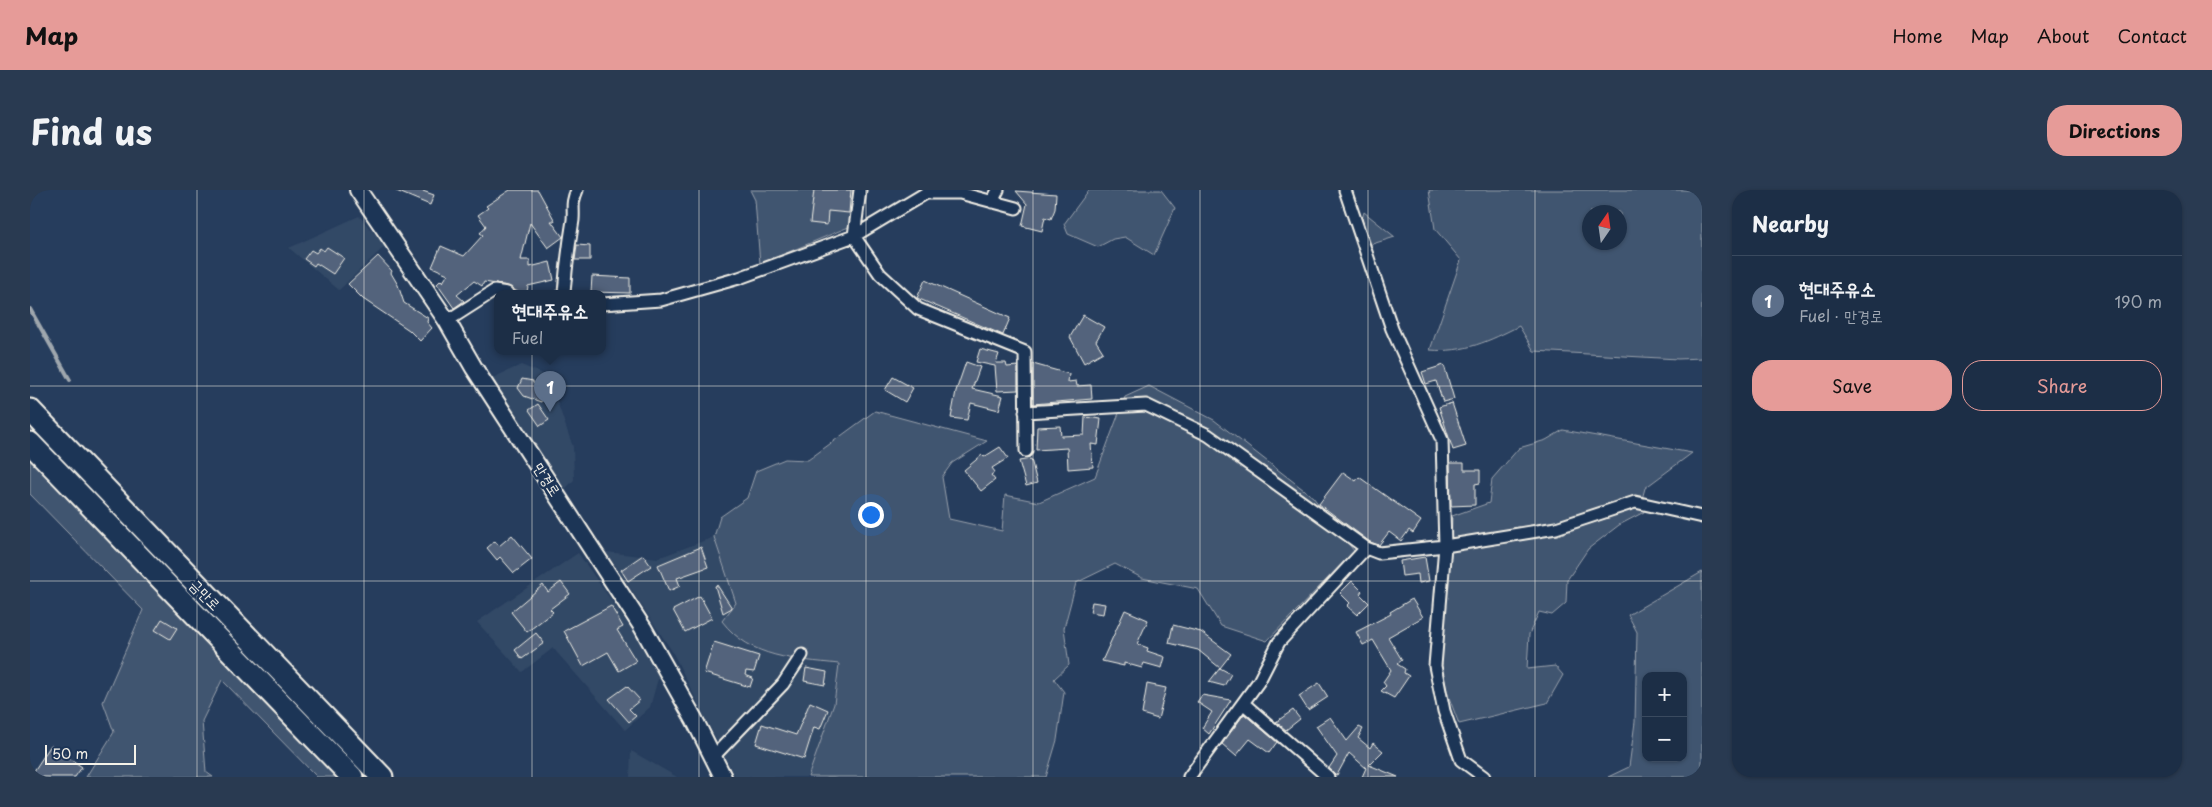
<!DOCTYPE html>
<html lang="en">
<head>
<meta charset="utf-8">
<style>
	body { margin:0; font-family:"Playpen Sans","Poor Story",sans-serif; background:#293a51; color:#f1f3f6 }
	.controls { position:absolute; right:15px; bottom:15px; display:grid; overflow:hidden; border-radius:10px; box-shadow:0 1px 4px #0004 }
	.controls button { width:45px; height:45px; display:grid; place-items:center; padding:0; border:0; border-bottom:1px solid #3a4a5f; background:#1c2e46; color:#f1f3f6; font:25px sans-serif }
	.compass { position:absolute; left:1552px; top:15px; width:45px; height:45px; border-radius:50%; background:#1c2e46; box-shadow:0 1px 4px #0004; rotate:13deg }
	.scale { position:absolute; left:15px; bottom:12px; width:91px; box-sizing:border-box; padding-left:5px; border:2px solid #f4f1e8; border-top:0; font-size:14px; line-height:18px; white-space:nowrap; color:#f4f1e8; -webkit-text-stroke:4px #1d3557; paint-order:stroke }
	.you { position:absolute; left:840px; top:324px; width:18px; height:18px; margin:-12px; border:4px solid #fff; border-radius:50%; background:#1a73e8; box-shadow:0 0 0 8px #1a73e833 }
	.badge { display:grid; place-items:center; width:32px; height:32px; border-radius:50%; background:#e69b98; color:#fff; font-size:16px; font-weight:700 }
	.pin { position:absolute; translate:-50% -41px; filter:drop-shadow(0 1px 2px #0008) }
	.pin::after { content:''; position:absolute; top:26px; width:18px; height:15px; background:inherit; clip-path:polygon(0 0,100% 0,50% 100%) }
	.popup { position:absolute; left:464px; top:100px; width:112px; height:65px; box-sizing:border-box; display:grid; place-content:center; border-radius:10px; background:#1c2e46; filter:drop-shadow(0 1px 4px #0005); font-size:16px; white-space:nowrap; color:#a0a8b3 }
	.popup b { font-size:19px; color:#f1f3f6 }
	.popup::after { content:''; position:absolute; left:50%; top:100%; margin-left:-10px; border:10px solid transparent; border-top-color:#1c2e46 }
	.list { margin:0; padding:0; list-style:none }
	h2 { display:flex; justify-content:space-between; align-items:center; height:65px; margin:0; padding:0 20px; font-size:21px }
	h2 small { font-size:16px; font-weight:400; color:#a0a8b3 }
	.list li { display:grid; grid-template-columns:32px 1fr auto; gap:15px; align-items:center; box-sizing:border-box; height:90px; padding:0 20px; border-top:1px solid #3a4a5f }
	.list b { display:block; font-size:19px; white-space:nowrap }
	.list p { margin:0; font-size:16px; white-space:nowrap; color:#a0a8b3 }
	.list em { font-size:16px; font-style:normal; color:#a0a8b3 }
	.actions { display:flex; gap:10px; padding:15px 20px }
	.actions a { flex:1; padding:11px 0; border:1px solid #e69b98; border-radius:20px; text-align:center; font-size:18px; color:#e69b98 }
	.actions .main { background:#e69b98; color:#111 }
	.map { position:relative; flex:none; width:1672px; height:587px; overflow:hidden; border-radius:20px }
	header { display:flex; align-items:center; gap:30px; box-sizing:border-box; height:70px; padding:0 25px; background:#e69b98; color:#111 }
	header strong { font-size:24px }
	nav { display:flex; gap:28px; margin-inline-start:auto; font-size:18px }
	.intro { display:flex; align-items:center; justify-content:space-between; box-sizing:border-box; height:120px; padding:0 30px }
	h1 { margin:0; font-size:35px }
	.button { padding:12px 22px; border-radius:20px; background:#e69b98; color:#111; font-size:18px; font-weight:700 }
	main { display:flex; gap:30px; padding:0 30px }
	aside { flex:1; background:#1c2e46; border-radius:20px; box-shadow:0 1px 4px #0004 }
	.map>svg:first-child { display:block }
</style>
</head>
<body>
<header>
<strong>Map</strong>
<nav><a>Home</a><a>Map</a><a>About</a><a>Contact</a></nav>
</header>
<div class="intro"><h1>Find us</h1><a class="button">Directions</a></div>
<main>
<div class="map">
<svg width="1672" height="587" viewBox="0 0 1672 587">
	<rect width="100%" height="100%" fill="#263d5d"/>
	<filter id="ink" filterUnits="userSpaceOnUse"><feTurbulence type="fractalNoise" baseFrequency=".02" numOctaves="2"/><feDisplacementMap in="SourceGraphic" scale="10" xChannelSelector="R" yChannelSelector="G"/><feConvolveMatrix kernelMatrix="1 2 1 2 8 2 1 2 1" color-interpolation-filters="sRGB"/></filter>
	<g filter="url(#ink)">
		<path fill="#334966" d="M329 26 355 56 309 100 259 58Z
			M491 175 518 186 543 257 544 290 534 300 458 190Z
			M684 347 706 413 777 469 809 474 804 514 778 587H705L642 461 576 362 628 368Z
			M548 363 619 464 629 485 620 517 595 540 523 458 492 482 447 432Z
			M601 561 647 587H600Z"/>
		<path fill="#40546f" stroke="#9aa2ac" fill-rule="evenodd" d="M720 0H825L821 36 730 74 725 10Z
			M1059 0H1131L1145 18 1124 65 1095 47 1083 49 1068 57 1038 44 1034 34Z
			M1399 0H1672V168L1648 169 1504 161 1489 136C1459 151 1435 163 1400 160L1431 70 1405 39ZM1590 22V52H1560V22Z
			M1334 22 1365 47 1339 55 1331 33Z
			M1119 196 1184 230 1283 307 1324 361 1237 451 1191 436 1168 399 1112 388 1085 374 1046 393 1034 438 1039 475 1024 489 1034 502 1027 550 1016 587H778L804 514 809 474C765 469 721 469 692 431L706 413 684 347 690 327 717 308 726 281 755 269 778 270 845 221 957 251 922 273 912 287 919 329 972 341 975 305 1009 312 1065 287 1095 207Z
			M1533 240 1662 263 1615 298 1612 309 1614 322 1589 335 1558 359 1537 390 1536 413 1522 425 1509 422 1499 444 1497 479 1525 476 1533 485 1517 513 1429 534 1418 505 1410 469 1417 363H1421L1422 326 1459 313 1462 289 1489 258 1516 250Z
			M0 268 310 587H287L192 490 172 531 176 582 183 587H56L84 542 73 512 113 420 0 304Z
			M1672 382V587H1578L1599 577 1605 532 1607 442 1598 425ZM1616 486H1653V568H1616Z"/>
		<g fill="none" stroke-linecap="round" stroke-linejoin="round">
			<path stroke="#9fa7ae" stroke-width="4" d="M0 119 40 190"/>
		</g>
		<path fill="#52647b" stroke="#f4f1e8" d="M364 0H390L404 5 400 15Z
			M480 0H508L525 31H521L533 47 518 58 500 33 491 70H500V77L520 72 524 90 498 96 497 102H488L478 96 454 92 452 96 444 91 427 105 434 111 424 118 407 94 411 90 413 92 418 84 402 77 411 56 434 66 453 45 450 43 456 36 448 25 458 18 456 16Z
			M784 0H821L819 23 798 21 797 35 780 33Z
			M986 1 1026 4 1025 19 1021 29 1015 27 1012 41 992 36 997 14Z
			M547 55 560 56V70H545Z
			M297 57 314 68 303 84 286 73 284 76 274 69 281 60 286 63 290 58 294 61Z
			M348 66 362 81 361 83 368 95 374 113 398 128 397 132 402 138 390 151 379 140 333 109 318 94Z
			M562 86 600 88V103L561 102Z
			M895 90 980 128 973 145 887 108Z
			M1053 125 1074 137 1066 151 1073 162 1054 173 1040 147Z
			M950 159 969 164 966 173H976L977 177 988 176V200L967 201 965 176 946 172Z
			M936 172 950 177 942 199 973 206 969 220 941 213 937 230 921 228 926 201Z
			M1003 174 1039 184 1038 192 1046 191 1047 196 1061 195 1062 209 1003 214Z
			M1414 175 1424 209 1413 212 1406 191 1396 194 1392 182Z
			M863 187 883 198 875 212 855 200Z
			M492 189 503 191V193L517 198 511 212 494 206 488 198Z
			M1422 213 1436 256 1423 260 1409 217Z
			M508 214 519 230 510 236 499 220Z
			M1055 227 1071 229 1068 255 1061 254 1063 277 1038 279 1037 258 1006 260 1007 237 1030 236 1031 246 1054 245Z
			M970 257 978 268 962 278 965 282 961 285 965 290 951 301 934 280 952 265 954 267Z
			M1001 269 1007 293 996 296 989 271Z
			M1420 273H1434V280H1450V293L1445 294V315L1421 316Z
			M1313 282 1326 291 1329 287 1391 331 1383 343 1379 340 1371 351 1359 342 1349 355 1340 352 1289 314Z
			M482 345 502 369 484 383 470 367 467 370 457 358 465 351 469 356Z
			M671 357 678 377 647 388 650 396 639 401 628 375Z
			M613 365 621 376 598 391 591 380Z
			M1395 367 1399 391 1389 393 1388 384 1372 386 1370 371Z
			M1322 391 1332 401 1330 404 1339 413 1327 425 1317 416 1320 413 1310 403Z
			M531 392 540 404 520 419 523 422 497 442 481 422 513 395 518 402Z
			M687 395 702 418 693 423 685 396Z
			M670 406 682 428 655 442 643 420Z
			M1382 409 1393 427 1358 447 1372 470 1367 474 1375 479 1374 483 1379 486 1364 508 1351 501 1356 496 1353 492 1361 480 1343 450 1333 455 1326 442 1361 424 1360 422Z
			M1062 412 1075 414 1073 424 1060 422Z
			M581 416 593 437 587 440 606 471 589 481 578 462 553 476 534 441Z
			M1095 420 1118 430 1107 454 1118 458 1117 461 1135 467 1132 478 1114 473 1112 478 1094 473V476L1072 471Z
			M132 429 147 438 140 449 125 440Z
			M1143 435 1171 442 1201 464 1190 478 1201 484 1194 496 1179 492 1190 478 1168 460 1139 453Z
			M506 443 514 453 492 469 485 460Z
			M684 452 729 466 724 482 716 481 715 485 723 488 720 497 674 483Z
			M776 478 797 482 795 495 774 491Z
			M1289 493 1298 507 1278 520 1269 506Z
			M1117 494 1136 498 1128 529 1112 524Z
			M597 496 610 510 599 519 606 526 599 532 579 509Z
			M1172 505 1201 510 1179 544 1172 538 1182 522 1167 512Z
			M780 512 798 520 790 539 784 537 774 569 726 554 732 534 766 545Z
			M1263 520 1270 529 1256 540 1246 532Z
			M1214 524 1247 552 1239 563 1220 549 1206 566 1192 554Z
			M1300 527 1317 551 1329 537 1333 539 1328 548 1340 558 1343 553 1353 561 1339 575 1368 587H1332L1336 578 1319 563 1307 585 1305 584 1299 578 1307 566 1286 536Z
			M21 555 52 577 45 587H0Z"/>
		<g fill="none" stroke-linecap="round" stroke-linejoin="round">
			<g stroke="#f4f1e8" stroke-width="15">
				<path id="street" d="M830 0 824 46 850 84 888 119 995 162 996 261
					M1315 0 1362 139 1412 250 1415 356 1405 476 1414 521 1431 570 1454 587
					M962 12 968 0
					M534 103C536 78 539 54 543 30 544 17 541 14 547 0
					M572 114 631 110 709 88 824 46 896 3H930L986 18
					M417 131 464 101 477 103
					M995 222 1116 215 1178 245 1336 358
					M1213 513 1298 587
					M684 566 753 494 772 465
					M1159 587 1229 491 1249 452 1336 358 1349 363 1415 356 1526 338 1605 312 1672 327"/>
			</g>
			<g stroke="#f4f1e8" stroke-width="20">
				<path id="secondary" d="M328 0 417 131 444 178 613 438 664 529 693 587"/>
			</g>
			<g stroke="#f4f1e8" stroke-width="25">
				<path id="highway" d="M0 220 352 587
					M0 253 322 587"/>
			</g>
			<use href="#street" stroke="#1d3557" stroke-width="11"/>
			<use href="#secondary" stroke="#1d3557" stroke-width="16"/>
			<use href="#highway" stroke="#1d3557" stroke-width="21"/>
		</g>
	</g>
	<path fill="none" stroke="#f4f1e8" stroke-width="1" stroke-opacity="0.55" d="M167 0V587M334 0V587M502 0V587M669 0V587M836 0V587M1003 0V587M1170 0V587M1338 0V587M1505 0V587M0 196H1672M0 391H1672"/>
	<g text-anchor="middle" dominant-baseline="central" stroke-width="5" stroke-linejoin="round" paint-order="stroke">
		<g font-size="15" fill="#f4f1e8" stroke="#1d3557">
			<text transform="translate(518 289) rotate(57)">만경로</text>
			<text transform="translate(176 404) rotate(46)">금만로</text>
		</g>
	</g>
</svg>
<div class="controls">
<button>+</button>
<button>−</button>
</div>
<svg class="compass" viewBox="-18 -18 36 36"><path d="M0-13l5 13h-10z" fill="#e53935"/><path d="M0 13l5-13h-10z" fill="#a0a8b3"/></svg>
<div class="scale">50 m</div>
<div class="you"></div>
<div class="pin badge" style="left:520px;top:222px;background:#5c6f8a">1</div>
<div class="popup"><b>현대주유소</b>Fuel</div>
</div>
<aside>
<h2>Nearby<small></small></h2>
<ul class="list">
<li><span class="badge" style="background:#5c6f8a">1</span><div><b>현대주유소</b><p>Fuel · 만경로</p></div><em>190 m</em></li>
</ul>
<div class="actions"><a class="main">Save</a><a>Share</a></div>
</aside>
</main>
</body>
</html>
